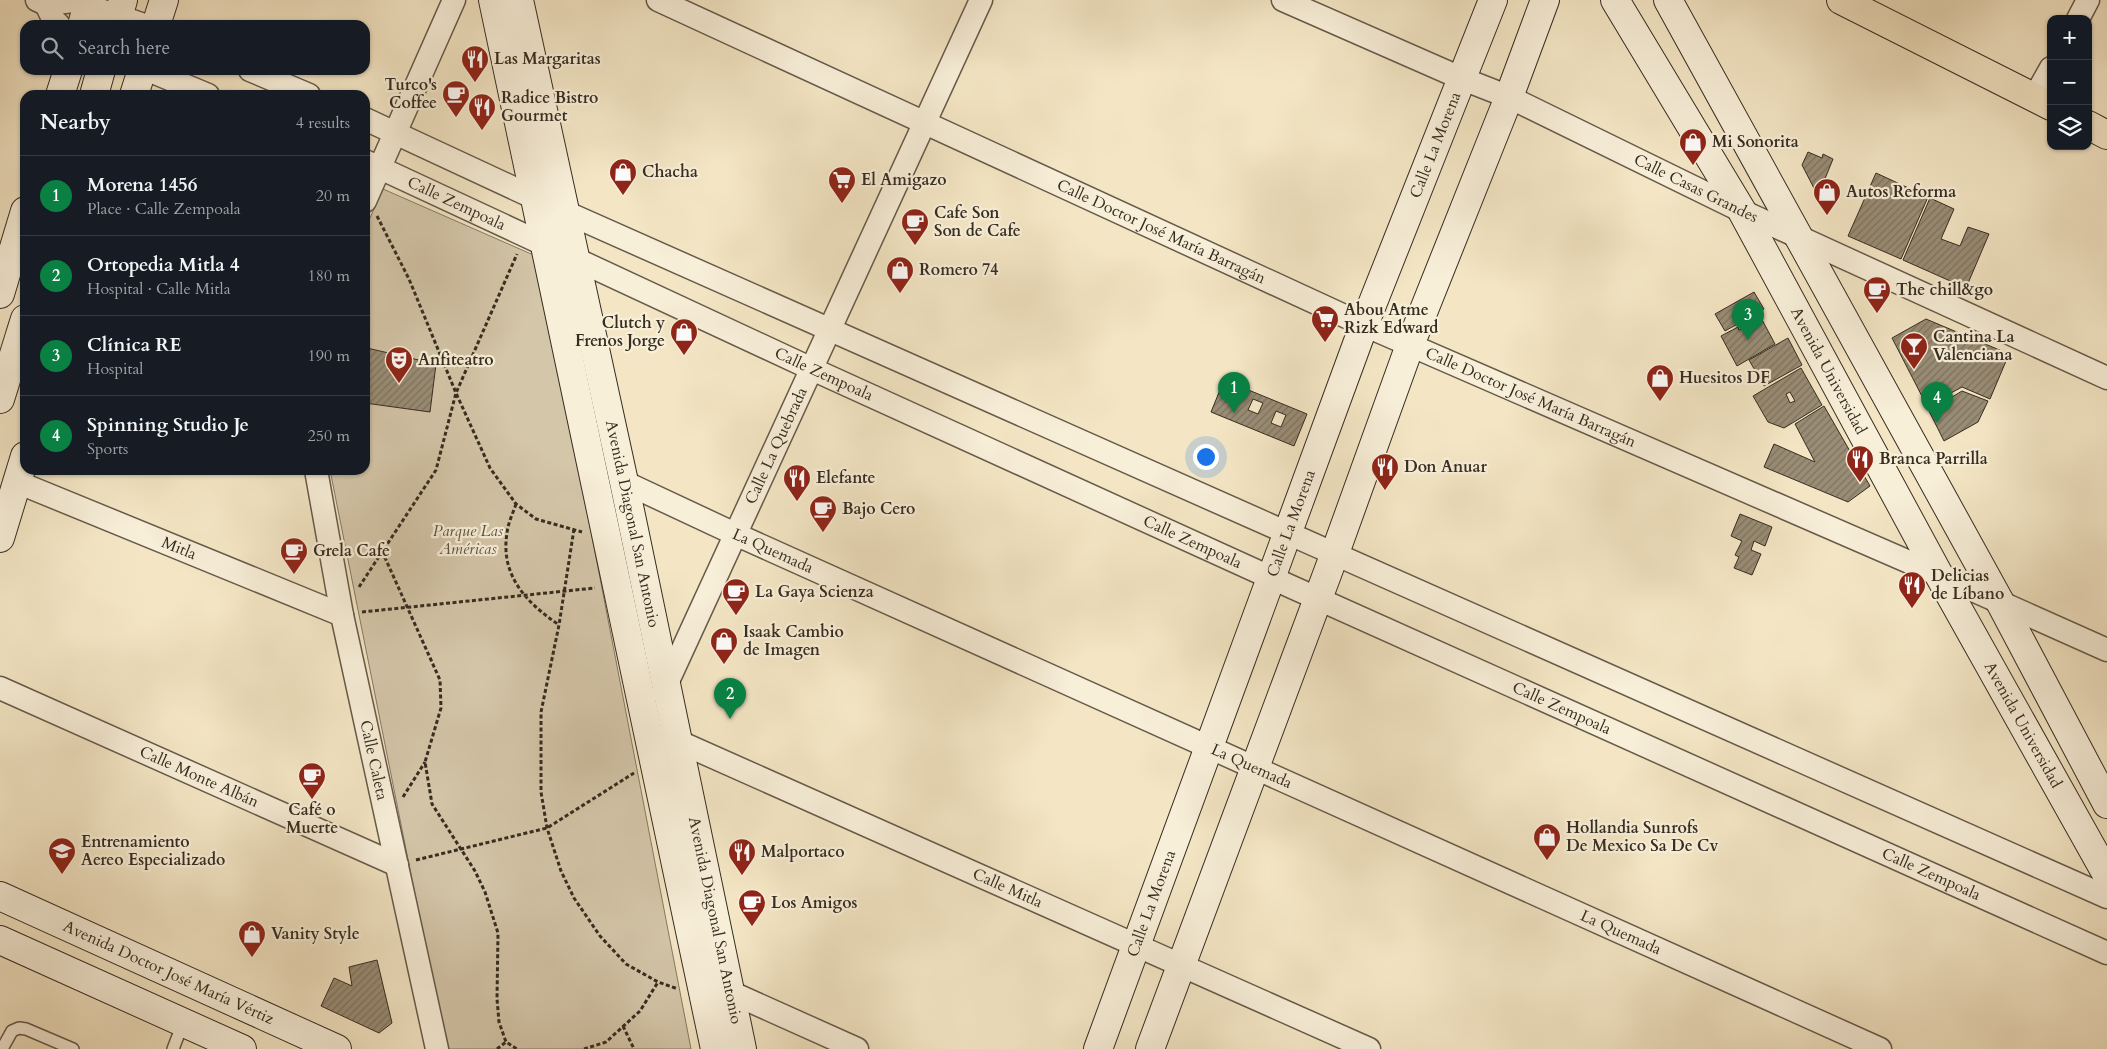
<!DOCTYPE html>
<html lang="en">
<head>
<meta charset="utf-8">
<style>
	body { margin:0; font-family:Cardo,serif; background:#242831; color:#f1f3f6 }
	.controls { position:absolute; right:15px; top:15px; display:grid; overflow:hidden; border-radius:10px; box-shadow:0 1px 4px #0004 }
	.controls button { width:45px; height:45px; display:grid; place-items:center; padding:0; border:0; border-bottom:1px solid #363941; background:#171b24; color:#f1f3f6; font:25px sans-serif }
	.you { position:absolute; left:1205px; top:456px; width:18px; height:18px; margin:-12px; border:4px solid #fff; border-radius:50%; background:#1a73e8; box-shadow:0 0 0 8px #1a73e833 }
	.badge { display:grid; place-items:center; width:32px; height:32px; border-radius:50%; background:#0b8043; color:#fff; font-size:16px; font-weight:700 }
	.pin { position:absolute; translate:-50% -41px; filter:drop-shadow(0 1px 2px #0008) }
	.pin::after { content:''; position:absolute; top:26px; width:18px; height:15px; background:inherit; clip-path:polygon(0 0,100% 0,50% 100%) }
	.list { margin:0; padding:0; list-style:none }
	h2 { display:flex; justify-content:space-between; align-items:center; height:65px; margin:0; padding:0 20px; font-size:21px }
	h2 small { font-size:16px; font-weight:400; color:#9ea1a6 }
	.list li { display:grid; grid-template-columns:32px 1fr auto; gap:15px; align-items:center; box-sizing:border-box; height:80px; padding:0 20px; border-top:1px solid #363941 }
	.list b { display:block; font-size:19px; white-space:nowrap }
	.list p { margin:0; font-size:16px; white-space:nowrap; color:#9ea1a6 }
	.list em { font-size:16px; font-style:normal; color:#9ea1a6 }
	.icon { flex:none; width:28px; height:28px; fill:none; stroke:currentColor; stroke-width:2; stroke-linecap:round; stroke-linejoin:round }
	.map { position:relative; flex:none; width:2107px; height:1049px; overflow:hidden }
	.search { position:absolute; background:#171b24; box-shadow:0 1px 4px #0004; left:20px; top:20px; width:350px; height:55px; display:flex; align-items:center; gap:12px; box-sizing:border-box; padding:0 18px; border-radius:15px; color:#9ea1a6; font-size:19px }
	.panel { position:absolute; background:#171b24; box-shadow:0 1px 4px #0004; left:20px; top:90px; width:350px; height:385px; border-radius:15px }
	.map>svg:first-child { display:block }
</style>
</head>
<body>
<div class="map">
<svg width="2107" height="1049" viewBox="0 0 2107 1049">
	<defs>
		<pattern id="building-hatch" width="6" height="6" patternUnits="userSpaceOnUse" patternTransform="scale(1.25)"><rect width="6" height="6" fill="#998d76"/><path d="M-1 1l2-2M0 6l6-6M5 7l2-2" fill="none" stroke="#7e7360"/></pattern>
	</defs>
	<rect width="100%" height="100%" fill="#f4e6c5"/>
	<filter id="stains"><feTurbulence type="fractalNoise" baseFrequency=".004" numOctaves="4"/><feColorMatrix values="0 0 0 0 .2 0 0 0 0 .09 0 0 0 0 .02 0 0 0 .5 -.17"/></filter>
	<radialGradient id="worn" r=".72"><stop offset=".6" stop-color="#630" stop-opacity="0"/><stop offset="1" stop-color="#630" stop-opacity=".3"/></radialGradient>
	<path fill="#d4c6a9" stroke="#857964" d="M383 189 538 257 691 1049H446L330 470H365V229Z"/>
	<path fill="url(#building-hatch)" stroke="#362c20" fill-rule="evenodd" d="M1808 152 1822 158 1823 154 1833 159 1818 196 1802 165Z
		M1876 173 1928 197 1901 259 1848 236Z
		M1930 198 1954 209 1941 239 1960 246 1968 227 1989 234 1966 288 1903 260Z
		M1754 292 1764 309 1725 331 1715 314Z
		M1759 314 1775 344 1737 366 1721 336 1738 327 1739 330 1749 324 1747 321Z
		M1926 319 2009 354 1990 399 1962 387 1927 406 1892 338Z
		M1788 338 1802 365 1764 386 1749 360Z
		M367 348 436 364 430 412 365 403V350Z
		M1801 368 1822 405 1784 428 1768 422 1753 396ZM1790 392 1795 401 1790 403 1786 394Z
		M1224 380 1307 414 1294 446 1211 412ZM1231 389 1241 393 1236 404 1226 400ZM1253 399 1263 403 1258 414 1248 410ZM1276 411 1286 415 1281 427 1271 423Z
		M1962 391 1988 401 1978 422 1944 441 1929 411Z
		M1824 406 1870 486 1848 502 1764 467 1774 444 1815 462 1795 424Z
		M1740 514 1772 527 1765 546 1754 541 1751 550 1761 554 1752 575 1734 568 1739 557 1735 555 1742 541 1731 536Z
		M377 960 392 1023 379 1033 321 1006 334 978 352 986 349 967Z"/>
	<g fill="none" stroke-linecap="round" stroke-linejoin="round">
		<g stroke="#665a49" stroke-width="14">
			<path id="lane" d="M2 1049 12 1031 19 1028 26 1029 73 1049
				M173 1049 183 1023"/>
		</g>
		<g stroke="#665a49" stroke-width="25">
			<g id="street">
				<path d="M37 0 46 4 74 1 144 25"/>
				<path id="s1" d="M658 0 1364 325 1939 575 2107 650"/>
				<path id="s2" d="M1283 0 1463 79 1509 97 1742 211 2107 378"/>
				<path d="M46 4 53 19 59 25"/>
				<path d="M2078 19 2088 0"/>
				<path d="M148 70 208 95"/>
				<path d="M250 70 309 95"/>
				<path d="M2034 98 2051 68"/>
				<path d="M365 119 565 212 2107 897"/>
				<path id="s3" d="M365 161 812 369 1265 575 2107 953"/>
				<path d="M365 201 454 0"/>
				<path id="s4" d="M316 470 342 615 437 1049"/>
				<path id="s5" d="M17 482 342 615"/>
				<path id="s6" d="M624 482 735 534 1880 1049"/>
				<path id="s7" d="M0 688 397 865"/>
				<path id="s8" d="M663 692 981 0"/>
				<path id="s9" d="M666 736 1369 1049"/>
				<path d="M730 992 857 1049"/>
			</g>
		</g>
		<g stroke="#362c20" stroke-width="30">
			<g id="secondary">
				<path d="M493 0 715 1049"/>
				<path id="s10" d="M519 0 624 482 742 1049"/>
				<path id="s11" d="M1615 0 1742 211 1939 575 2107 875"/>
				<path d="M1668 0 2000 602 2107 804"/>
				<path d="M82 25 89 0"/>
				<path d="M116 25 123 0"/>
				<path d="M156 25 164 0"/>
				<path d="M60 95 68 70"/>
				<path d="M94 95 101 70"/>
				<path d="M134 95 142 70"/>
				<path d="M0 294 25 211"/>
				<path d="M0 399 25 319"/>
				<path d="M0 538 25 456"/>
				<path id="s12" d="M0 896 337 1049"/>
				<path d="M0 940 242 1049"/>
				<path id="s13" d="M1098 1049 1364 325 1493 0"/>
				<path d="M1150 1049 1335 553 1410 345 1509 97 1545 0"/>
			</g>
		</g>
		<g stroke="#362c20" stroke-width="30">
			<path id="primary" d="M1841 0 2051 106
				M2088 125 2107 135"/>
		</g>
		<path stroke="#362c20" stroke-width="3" stroke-dasharray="4 2.5" stroke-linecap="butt" d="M377 216 409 279 456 393 490 468 516 504 536 519 582 532
			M516 504C513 513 508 523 507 533 500 576 527 603 559 625
			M574 529 559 625 541 712V792L547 828 561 871 574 898 600 936 626 964 658 982 678 989
			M382 551 440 680 441 708 425 762 432 804 475 871 485 892 498 933 497 999 499 1022 506 1042 517 1049
			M359 587 436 470 456 393 517 254
			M362 612 595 588
			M403 797 425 762
			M416 860 547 828 634 773
			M623 1026 634 1049
			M497 1049 506 1042
			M584 1049 606 1042 640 1011 658 982"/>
		<use href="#lane" stroke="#f8efd9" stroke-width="11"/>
		<use href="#street" stroke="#f8efd9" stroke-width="22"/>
		<use href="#secondary" stroke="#f8efd9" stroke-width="28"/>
		<use href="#primary" stroke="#f4e6c5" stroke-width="28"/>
	</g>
	<defs>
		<g id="restaurant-pin" transform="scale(1.4375)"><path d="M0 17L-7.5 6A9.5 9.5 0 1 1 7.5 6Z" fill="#8f2418" stroke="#f8efd9"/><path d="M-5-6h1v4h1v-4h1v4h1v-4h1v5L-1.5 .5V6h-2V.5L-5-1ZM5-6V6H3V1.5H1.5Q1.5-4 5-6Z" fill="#fff"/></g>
		<g id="cafe-pin" transform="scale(1.4375)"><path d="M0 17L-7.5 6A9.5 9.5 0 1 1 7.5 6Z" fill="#8f2418" stroke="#f8efd9"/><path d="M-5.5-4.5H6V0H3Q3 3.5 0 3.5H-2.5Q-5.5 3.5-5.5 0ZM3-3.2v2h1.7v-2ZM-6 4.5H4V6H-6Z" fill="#fff"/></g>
		<g id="shop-pin" transform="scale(1.4375)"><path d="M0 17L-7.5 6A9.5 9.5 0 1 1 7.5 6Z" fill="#8f2418" stroke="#f8efd9"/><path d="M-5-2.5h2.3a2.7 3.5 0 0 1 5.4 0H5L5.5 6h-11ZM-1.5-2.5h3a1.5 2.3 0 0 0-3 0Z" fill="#fff"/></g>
		<g id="supermarket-pin" transform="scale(1.4375)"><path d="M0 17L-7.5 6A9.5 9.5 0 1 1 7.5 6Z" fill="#8f2418" stroke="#f8efd9"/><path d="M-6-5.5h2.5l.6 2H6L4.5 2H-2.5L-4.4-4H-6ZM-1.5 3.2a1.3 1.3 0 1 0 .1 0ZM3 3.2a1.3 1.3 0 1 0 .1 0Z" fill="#fff"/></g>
		<g id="bar-pin" transform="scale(1.4375)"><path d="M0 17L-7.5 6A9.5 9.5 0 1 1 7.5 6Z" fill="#8f2418" stroke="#f8efd9"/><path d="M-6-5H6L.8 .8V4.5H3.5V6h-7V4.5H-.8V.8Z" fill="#fff"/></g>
		<g id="theatre-pin" transform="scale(1.4375)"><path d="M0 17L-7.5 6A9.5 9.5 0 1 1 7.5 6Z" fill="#8f2418" stroke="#f8efd9"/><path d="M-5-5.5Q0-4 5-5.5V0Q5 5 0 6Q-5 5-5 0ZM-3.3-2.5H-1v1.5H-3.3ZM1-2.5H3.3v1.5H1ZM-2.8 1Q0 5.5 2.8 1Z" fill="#fff"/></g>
		<g id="school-pin" transform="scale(1.4375)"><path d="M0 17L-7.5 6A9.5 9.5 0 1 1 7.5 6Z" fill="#8f2418" stroke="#f8efd9"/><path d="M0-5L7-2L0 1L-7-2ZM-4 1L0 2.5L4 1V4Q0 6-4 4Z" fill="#fff"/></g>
	</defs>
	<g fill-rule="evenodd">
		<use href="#restaurant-pin" x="475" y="59"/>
		<use href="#cafe-pin" x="456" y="94"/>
		<use href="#restaurant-pin" x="482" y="107"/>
		<use href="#shop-pin" x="1693" y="142"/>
		<use href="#shop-pin" x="623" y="172"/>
		<use href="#supermarket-pin" x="842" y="180"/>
		<use href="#shop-pin" x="1827" y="192"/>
		<use href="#cafe-pin" x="915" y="222"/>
		<use href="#shop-pin" x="900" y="270"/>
		<use href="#cafe-pin" x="1877" y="290"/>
		<use href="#supermarket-pin" x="1325" y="319"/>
		<use href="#shop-pin" x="684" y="332"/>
		<use href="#bar-pin" x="1914" y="346"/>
		<use href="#theatre-pin" x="399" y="360"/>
		<use href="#shop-pin" x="1660" y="378"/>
		<use href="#restaurant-pin" x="1860" y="459"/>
		<use href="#restaurant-pin" x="1385" y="467"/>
		<use href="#restaurant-pin" x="797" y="478"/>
		<use href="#cafe-pin" x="823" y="509"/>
		<use href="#cafe-pin" x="294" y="551"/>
		<use href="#restaurant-pin" x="1912" y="585"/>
		<use href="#cafe-pin" x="736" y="592"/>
		<use href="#shop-pin" x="724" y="641"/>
		<use href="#cafe-pin" x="312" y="776"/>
		<use href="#shop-pin" x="1547" y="837"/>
		<use href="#school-pin" x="62" y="851"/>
		<use href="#restaurant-pin" x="742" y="852"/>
		<use href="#cafe-pin" x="752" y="903"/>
		<use href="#shop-pin" x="252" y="934"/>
	</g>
	<g text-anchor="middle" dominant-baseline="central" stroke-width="4.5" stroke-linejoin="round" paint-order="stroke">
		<g font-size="16" font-weight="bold" fill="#362c20" stroke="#f8efd9" text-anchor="start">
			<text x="494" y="59">Las Margaritas</text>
			<text x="437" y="85" text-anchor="end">Turco's<tspan x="437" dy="18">Coffee</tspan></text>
			<text x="501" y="98">Radice Bistro<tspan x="501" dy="18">Gourmet</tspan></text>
			<text x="1712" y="142">Mi Sonorita</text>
			<text x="642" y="172">Chacha</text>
			<text x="861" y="180">El Amigazo</text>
			<text x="1846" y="192">Autos Reforma</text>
			<text x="934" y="213">Cafe Son<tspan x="934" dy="18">Son de Cafe</tspan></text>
			<text x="919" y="270">Romero 74</text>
			<text x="1896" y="290">The chill&amp;go</text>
			<text x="1344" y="310">Abou Atme<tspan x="1344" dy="18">Rizk Edward</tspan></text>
			<text x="665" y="323" text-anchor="end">Clutch y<tspan x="665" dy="18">Frenos Jorge</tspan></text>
			<text x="1933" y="337">Cantina La<tspan x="1933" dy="18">Valenciana</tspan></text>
			<text x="418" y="360">Anfiteatro</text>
			<text x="1679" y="378">Huesitos DF</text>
			<text x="1879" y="459">Branca Parrilla</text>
			<text x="1404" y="467">Don Anuar</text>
			<text x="816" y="478">Elefante</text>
			<text x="842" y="509">Bajo Cero</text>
			<text x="313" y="551">Grela Cafe</text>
			<text x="1931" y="576">Delicias<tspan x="1931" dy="18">de Líbano</tspan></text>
			<text x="755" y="592">La Gaya Scienza</text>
			<text x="743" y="632">Isaak Cambio<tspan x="743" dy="18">de Imagen</tspan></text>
			<text x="312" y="810" text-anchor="middle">Café o<tspan x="312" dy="18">Muerte</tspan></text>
			<text x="1566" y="828">Hollandia Sunrofs<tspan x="1566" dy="18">De Mexico Sa De Cv</tspan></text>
			<text x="81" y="842">Entrenamiento<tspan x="81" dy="18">Aereo Especializado</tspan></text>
			<text x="761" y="852">Malportaco</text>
			<text x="771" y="903">Los Amigos</text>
			<text x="271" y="934">Vanity Style</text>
		</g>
		<g font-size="16" fill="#362c20" stroke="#f8efd9">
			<text stroke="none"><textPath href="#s13" startOffset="965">Calle La Morena</textPath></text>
			<text stroke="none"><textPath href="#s2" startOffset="454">Calle Casas Grandes</textPath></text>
			<text stroke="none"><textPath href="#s3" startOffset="101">Calle Zempoala</textPath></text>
			<text stroke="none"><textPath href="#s1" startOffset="554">Calle Doctor José María Barragán</textPath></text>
			<text stroke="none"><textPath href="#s11" startOffset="428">Avenida Universidad</textPath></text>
			<text stroke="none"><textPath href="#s3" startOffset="506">Calle Zempoala</textPath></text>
			<text stroke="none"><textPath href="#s1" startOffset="959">Calle Doctor José María Barragán</textPath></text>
			<text stroke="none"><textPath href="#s8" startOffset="271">Calle La Quebrada</textPath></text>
			<text stroke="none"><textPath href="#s13" startOffset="560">Calle La Morena</textPath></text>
			<text stroke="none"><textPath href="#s10" startOffset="536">Avenida Diagonal San Antonio</textPath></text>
			<text stroke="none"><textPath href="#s3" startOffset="911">Calle Zempoala</textPath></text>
			<text stroke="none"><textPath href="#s5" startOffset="175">Mitla</textPath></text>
			<text stroke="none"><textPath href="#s6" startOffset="164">La Quemada</textPath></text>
			<text stroke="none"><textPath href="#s3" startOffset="1316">Calle Zempoala</textPath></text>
			<text stroke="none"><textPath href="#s11" startOffset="832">Avenida Universidad</textPath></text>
			<text stroke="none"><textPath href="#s4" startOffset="296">Calle Caleta</textPath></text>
			<text stroke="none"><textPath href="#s6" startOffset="689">La Quemada</textPath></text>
			<text stroke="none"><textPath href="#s7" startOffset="218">Calle Monte Albán</textPath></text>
			<text stroke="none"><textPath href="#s3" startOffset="1721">Calle Zempoala</textPath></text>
			<text stroke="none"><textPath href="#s9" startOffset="374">Calle Mitla</textPath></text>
			<text stroke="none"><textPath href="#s13" startOffset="155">Calle La Morena</textPath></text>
			<text stroke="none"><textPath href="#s10" startOffset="941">Avenida Diagonal San Antonio</textPath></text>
			<text stroke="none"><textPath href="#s6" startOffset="1094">La Quemada</textPath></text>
			<text stroke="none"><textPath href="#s12" startOffset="185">Avenida Doctor José María Vértiz</textPath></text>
		</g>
		<g font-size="16" font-style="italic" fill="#5e5242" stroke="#f8efd9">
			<text x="468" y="531">Parque Las<tspan x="468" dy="18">Américas</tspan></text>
		</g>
	</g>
	<rect width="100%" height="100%" filter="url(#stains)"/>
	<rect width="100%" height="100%" fill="url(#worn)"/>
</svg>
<div class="controls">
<button>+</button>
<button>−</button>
<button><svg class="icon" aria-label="layers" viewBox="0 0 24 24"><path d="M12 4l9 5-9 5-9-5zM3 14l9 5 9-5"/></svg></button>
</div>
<div class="you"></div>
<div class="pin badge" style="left:1234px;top:413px">1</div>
<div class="pin badge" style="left:730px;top:719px">2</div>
<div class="pin badge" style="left:1748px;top:340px">3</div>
<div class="pin badge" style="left:1937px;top:423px">4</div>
<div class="search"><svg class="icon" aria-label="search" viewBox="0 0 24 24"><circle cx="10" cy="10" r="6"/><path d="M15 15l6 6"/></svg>Search here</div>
<section class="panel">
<h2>Nearby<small>4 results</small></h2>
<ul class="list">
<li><span class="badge">1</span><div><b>Morena 1456</b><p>Place · Calle Zempoala</p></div><em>20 m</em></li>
<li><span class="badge">2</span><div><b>Ortopedia Mitla 4</b><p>Hospital · Calle Mitla</p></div><em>180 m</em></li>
<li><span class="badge">3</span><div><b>Clínica RE</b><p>Hospital</p></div><em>190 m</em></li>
<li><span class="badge">4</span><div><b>Spinning Studio Je</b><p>Sports</p></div><em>250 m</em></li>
</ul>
</section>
</div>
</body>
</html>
